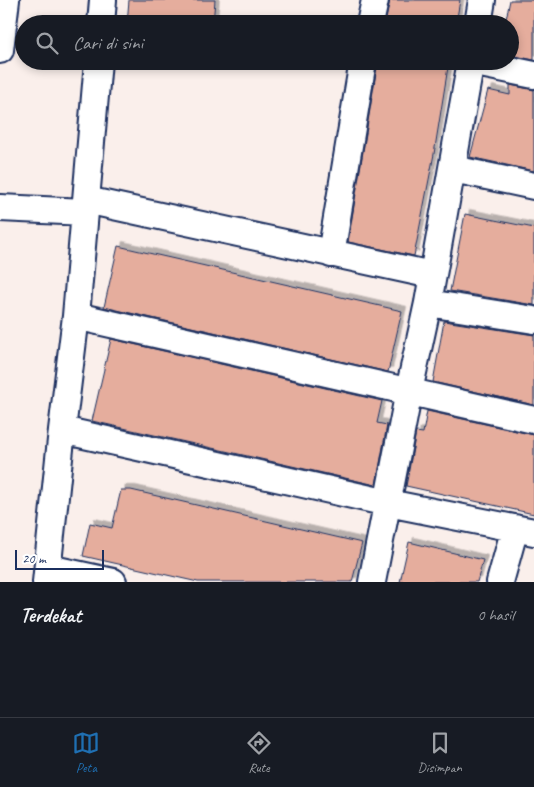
<!DOCTYPE html>
<html lang="id">
<head>
<meta charset="utf-8">
<style>
	body { margin:0; font-family:Caveat,sans-serif; background:#20242c; color:#f1f3f6 }
	.scale { position:absolute; left:15px; bottom:12px; width:89px; box-sizing:border-box; padding-left:5px; border:2px solid #1b2f5e; border-top:0; font-size:14px; line-height:18px; white-space:nowrap; color:#1b2f5e; -webkit-text-stroke:4px #fff; paint-order:stroke }
	.list { margin:0; padding:0; list-style:none }
	h2 { display:flex; justify-content:space-between; align-items:center; height:65px; margin:0; padding:0 20px; font-size:21px }
	h2 small { font-size:16px; font-weight:400; color:#9ea1a6 }
	.icon { flex:none; width:28px; height:28px; fill:none; stroke:currentColor; stroke-width:2; stroke-linecap:round; stroke-linejoin:round }
	.map { position:relative; flex:none; width:534px; height:582px; overflow:hidden }
	.search { position:absolute; background:#171b24; box-shadow:0 2px 8px #0003; left:15px; right:15px; top:15px; height:55px; display:flex; align-items:center; gap:12px; box-sizing:border-box; padding:0 18px; border-radius:28px; color:#9ea1a6; font-size:19px }
	.sheet { height:135px; background:#171b24 }
	nav { display:flex; justify-content:space-around; align-items:center; box-sizing:border-box; height:70px; border-top:1px solid #363941; background:#171b24; font-size:14px; color:#9ea1a6 }
	nav a { display:grid; justify-items:center; gap:2px }
	nav .on { color:#1f6fb2 }
	.map>svg:first-child { display:block }
</style>
</head>
<body>
<div class="map">
<svg width="534" height="582" viewBox="0 0 534 582">
	<defs>
		<filter id="shadow"><feDropShadow dx="4.5" dy="-4.5" stdDeviation="0" flood-color="#0004"/></filter>
	</defs>
	<rect width="100%" height="100%" fill="#faefeb"/>
	<filter id="ink" filterUnits="userSpaceOnUse"><feTurbulence type="fractalNoise" baseFrequency=".02" numOctaves="2"/><feDisplacementMap in="SourceGraphic" scale="10" xChannelSelector="R" yChannelSelector="G"/><feConvolveMatrix kernelMatrix="1 2 1 2 8 2 1 2 1" color-interpolation-filters="sRGB"/></filter>
	<g filter="url(#ink)">
		<path fill="#e5ad9d" stroke="#1b2f5e" filter="url(#shadow)" d="M129 0H215L213 24H127Z
			M390 0H460L456 24H385Z
			M510 0H534V60L510 55V24H505Z
			M378 61H449L434 154 414 256 348 242Z
			M510 85 534 90V171L470 157 488 90 510 95Z
			M465 214 534 228V305L450 291Z
			M118 246 402 311 388 372 104 307Z
			M444 321 534 335V405L433 382Z
			M111 339 382 401 377 423 387 425 376 485 92 421Z
			M427 411 534 435V514L406 486 416 432 423 433Z
			M121 490H131L362 543 352 582H198L83 556 90 523 112 528Z
			M409 542 483 560 477 582H400Z"/>
		<g fill="none" stroke-linecap="round" stroke-linejoin="round">
			<g stroke="#1b2f5e" stroke-width="30">
				<path id="street" d="M101 24 103 0
					M370 24 375 0
					M478 24 482 0
					M0 50 6 0
					M471 62 534 75
					M453 169 534 186
					M86 200 432 275
					M0 208 85 212
					M331 254 363 61
					M428 303 534 320
					M76 316 534 420
					M62 430 388 503 534 532
					M48 568 113 582
					M46 582 62 430 76 316 98 61
					M372 582 409 391 428 303 471 61
					M500 582 515 528"/>
			</g>
			<use href="#street" stroke="#fff" stroke-width="26"/>
		</g>
	</g>
</svg>
<div class="scale">20 m</div>
<div class="search"><svg class="icon" aria-label="search" viewBox="0 0 24 24"><circle cx="10" cy="10" r="6"/><path d="M15 15l6 6"/></svg>Cari di sini</div>
</div>
<section class="sheet">
<h2>Terdekat<small>0 hasil</small></h2>
<ul class="list">
</ul>
</section>
<nav>
<a class="on"><svg class="icon" aria-label="map" viewBox="0 0 24 24"><path d="M3 6l6-2 6 2 6-2v14l-6 2-6-2-6 2zM9 4v14M15 6v14"/></svg>Peta</a>
<a><svg class="icon" aria-label="directions" viewBox="0 0 24 24"><path d="M12 3l9 9-9 9-9-9zM9 14v-3h6M13 9l2 2-2 2"/></svg>Rute</a>
<a><svg class="icon" aria-label="saved" viewBox="0 0 24 24"><path d="M7 4h10v16l-5-4-5 4z"/></svg>Disimpan</a>
</nav>
</body>
</html>
